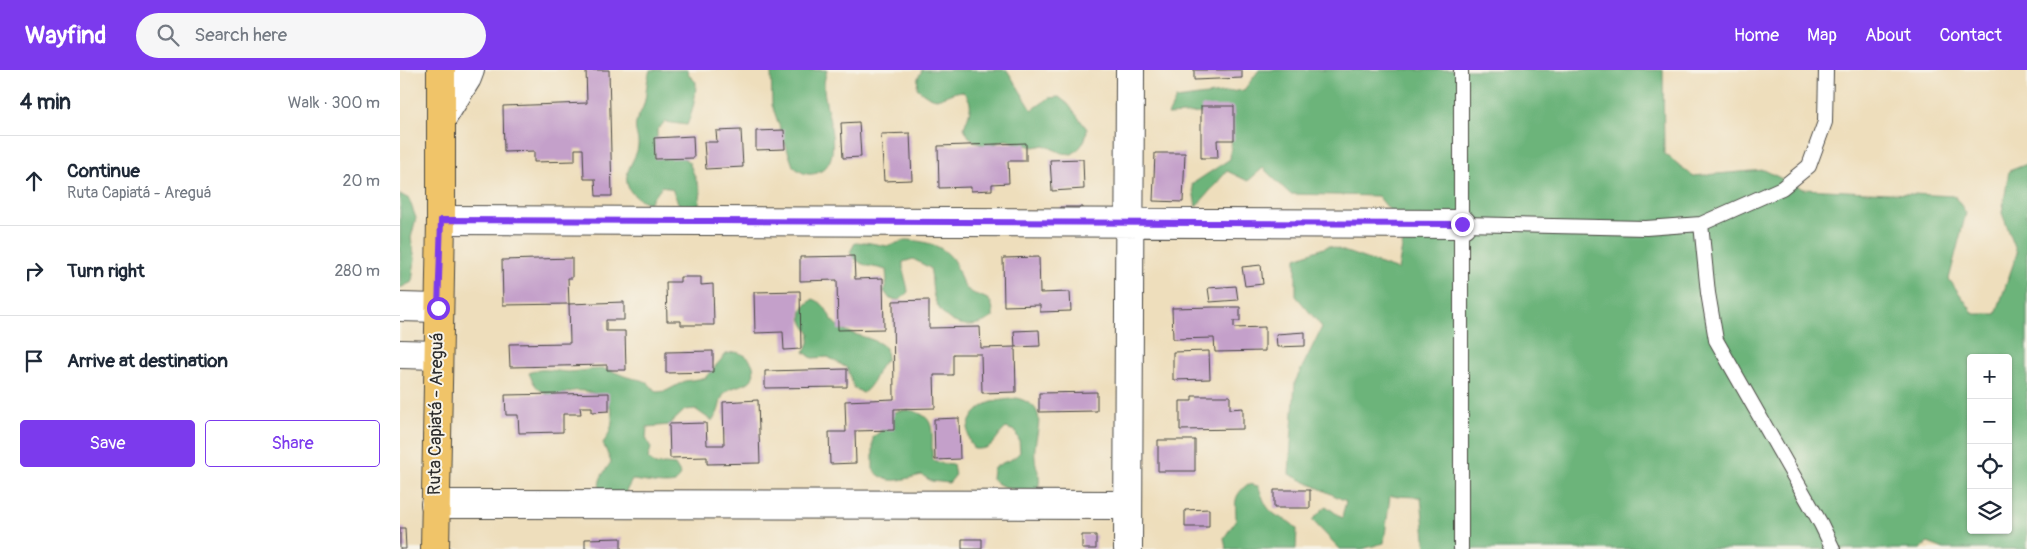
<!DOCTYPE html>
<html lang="en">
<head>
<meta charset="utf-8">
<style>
	body { margin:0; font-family:Pangolin,sans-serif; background:#f6f6f7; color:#1f2937 }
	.controls { position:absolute; right:15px; bottom:15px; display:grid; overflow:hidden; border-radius:5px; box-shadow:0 1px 4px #0004 }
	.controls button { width:45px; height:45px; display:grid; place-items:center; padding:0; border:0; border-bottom:1px solid #e0e1e3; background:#fff; color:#1f2937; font:25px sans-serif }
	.stop { position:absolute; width:15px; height:15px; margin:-11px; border:4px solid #7c3aed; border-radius:50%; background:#fff }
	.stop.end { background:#7c3aed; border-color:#fff; box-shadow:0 1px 5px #0008 }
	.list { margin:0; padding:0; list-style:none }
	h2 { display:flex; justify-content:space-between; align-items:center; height:65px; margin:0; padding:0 20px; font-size:21px }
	h2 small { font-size:16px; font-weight:400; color:#747a83 }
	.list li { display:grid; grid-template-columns:32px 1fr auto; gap:15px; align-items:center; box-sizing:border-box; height:90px; padding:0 20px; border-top:1px solid #e0e1e3 }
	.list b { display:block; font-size:19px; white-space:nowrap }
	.list p { margin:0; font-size:16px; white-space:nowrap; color:#747a83 }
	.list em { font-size:16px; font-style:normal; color:#747a83 }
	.actions { display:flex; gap:10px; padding:15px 20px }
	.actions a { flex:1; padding:11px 0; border:1px solid #7c3aed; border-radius:5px; text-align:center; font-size:18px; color:#7c3aed }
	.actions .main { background:#7c3aed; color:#fff }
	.icon { flex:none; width:28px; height:28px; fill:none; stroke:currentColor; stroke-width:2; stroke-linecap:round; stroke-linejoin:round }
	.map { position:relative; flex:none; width:1627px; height:479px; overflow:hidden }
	header { display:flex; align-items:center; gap:30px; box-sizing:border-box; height:70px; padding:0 25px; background:#7c3aed; color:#fff }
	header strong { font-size:24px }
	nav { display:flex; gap:28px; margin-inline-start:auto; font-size:18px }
	.search { width:350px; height:45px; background:#f6f6f7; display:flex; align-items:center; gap:12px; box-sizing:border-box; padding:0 18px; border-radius:28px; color:#747a83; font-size:19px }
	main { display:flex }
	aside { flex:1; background:#fff }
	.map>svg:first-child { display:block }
</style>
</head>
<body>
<header>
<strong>Wayfind</strong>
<div class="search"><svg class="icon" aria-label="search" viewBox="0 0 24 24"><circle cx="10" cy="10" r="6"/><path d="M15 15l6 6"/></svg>Search here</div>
<nav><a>Home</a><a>Map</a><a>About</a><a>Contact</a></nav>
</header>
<main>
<aside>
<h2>4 min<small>Walk · 300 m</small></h2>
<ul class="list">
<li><svg class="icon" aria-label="ahead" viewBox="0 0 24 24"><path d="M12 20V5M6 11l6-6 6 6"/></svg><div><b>Continue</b><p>Ruta Capiatá - Areguá</p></div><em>20 m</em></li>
<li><svg class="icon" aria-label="right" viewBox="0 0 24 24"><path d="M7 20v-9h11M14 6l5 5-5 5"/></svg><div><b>Turn right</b></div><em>280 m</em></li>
<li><svg class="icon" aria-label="arrive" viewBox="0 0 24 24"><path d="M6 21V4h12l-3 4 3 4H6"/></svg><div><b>Arrive at destination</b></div></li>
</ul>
<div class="actions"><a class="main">Save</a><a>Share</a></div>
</aside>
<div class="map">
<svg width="1627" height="479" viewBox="0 0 1627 479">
	<rect width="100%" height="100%" fill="#f7f3e8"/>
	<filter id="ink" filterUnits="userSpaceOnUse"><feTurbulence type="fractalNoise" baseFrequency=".02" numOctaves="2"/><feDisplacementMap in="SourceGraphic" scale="10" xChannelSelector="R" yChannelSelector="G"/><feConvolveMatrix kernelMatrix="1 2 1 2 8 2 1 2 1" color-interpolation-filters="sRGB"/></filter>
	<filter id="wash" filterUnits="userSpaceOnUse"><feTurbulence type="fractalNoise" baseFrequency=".0096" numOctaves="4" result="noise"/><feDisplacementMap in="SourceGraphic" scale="20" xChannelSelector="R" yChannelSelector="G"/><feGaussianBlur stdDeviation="1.12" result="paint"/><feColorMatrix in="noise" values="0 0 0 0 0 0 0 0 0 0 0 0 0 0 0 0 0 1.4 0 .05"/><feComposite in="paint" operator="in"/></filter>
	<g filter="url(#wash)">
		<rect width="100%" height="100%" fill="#eedebc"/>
		<path fill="#6cb47a" stroke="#4c7052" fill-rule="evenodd" d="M250 0H288L289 5 296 12C296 27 293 41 287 55L265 52 257 60V70L289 92 301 122 299 134 290 140 280 137 272 119 262 116 249 133C239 130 229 124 227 113 224 100 237 88 238 76 239 68 234 61 236 53 238 46 242 41 244 34 247 23 246 12 250 0Z
			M371 0H427C426 5 424 10 424 15 423 38 448 91 417 103 407 106 401 103 393 96L372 35Z
			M522 0H607L632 40 649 28 659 27 668 34 687 59C686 71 682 77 672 84L662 83 644 75 634 77 606 70 587 76 577 73 569 67 564 58C569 43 576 33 562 21 539 24 540 38 517 18L518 8Z
			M859 0H1263L1264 83 1293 106 1364 100 1403 119 1555 126 1566 143 1549 209 1574 244H1596L1617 183 1602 143 1609 101 1627 94V479H1544L1528 473 1520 479H1026L1021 427 990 426 984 473 962 479H940L912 450 926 436 942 448 946 431 889 404 895 312 922 257 896 226V188L929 176 998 200 1005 159 978 126 890 124 863 98 848 111 827 101 796 137 792 114 830 89 834 41 768 45 776 29 844 20ZM1571 288H1608V460H1571Z
			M0 124 9 129 16 148 11 168 15 189 12 212 0 218Z
			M507 170C527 171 550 177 557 198 560 205 562 215 567 219 581 231 594 222 593 247 571 262 545 256 535 230 531 219 533 209 530 198L513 189 503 192C502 203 507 211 508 222L500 230 490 229 484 221 487 211 486 200C470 195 460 198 450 182L455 173 465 172 487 176Z
			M413 229C430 235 426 248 439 257 454 267 473 266 486 278L487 289C474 300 477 313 463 323L454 318 447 298 428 287 412 288 404 282 409 273 410 263C398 250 398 239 413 229Z
			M335 282C344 284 350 287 353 296 358 319 335 312 325 323 318 331 322 340 312 351L295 339 285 340 269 355 247 357 246 368 251 378 248 388 255 395 265 394 275 395 281 405 275 413C261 416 246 411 232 410L221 431 204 428C194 412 202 406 211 392L203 373C210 364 213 355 212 344 211 326 188 319 173 321 165 323 158 327 150 325 138 322 133 313 129 303 142 297 153 301 167 302 178 302 190 299 201 299 212 299 221 306 231 308 245 311 246 309 256 322L266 321 285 311 305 308 326 284Z
			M617 328C654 339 632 362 635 388 636 401 642 404 638 419 624 423 603 420 592 409L593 399C605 389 611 393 620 382L619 370 615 361 606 358C593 369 595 380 574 379 562 364 568 345 585 335 593 330 607 330 617 328Z
			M509 340C541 347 529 365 533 390L543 394 553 395 555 406 549 413 531 411 522 405C502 409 487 417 473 399V367L489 355V344L498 341Z
			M848 414 858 416C862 424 864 435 871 441 878 449 888 448 897 459L896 479H826L824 468 836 450C836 432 832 427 848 414Z"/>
		<g id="blocks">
			<path fill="#c4a0ca" d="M186 0H209L212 126H196L195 109H184L183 79H175V91L134 92V81L104 82 103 36 187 33Z
				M794 0H842V8L794 10Z
				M801 36H834V70H817L818 88H801Z
				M459 52 461 87 443 88 441 53Z
				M341 60 343 97 306 99 304 72H317L316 61Z
				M384 60 385 79 356 80V61Z
				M510 63 512 110 484 111 481 64Z
				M293 66 294 88 255 89 254 68Z
				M626 73V91H608L609 113 592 114V120L571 121V117L539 118 538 76Z
				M755 83H785L783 132 753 131Z
				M683 89 684 119 652 121 650 90Z
				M660 137H683V148H660Z
				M454 186 455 209 483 208 484 259 438 260 437 210 400 211V187Z
				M639 187 640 223 670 222 671 241 640 242V235L604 236 603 188Z
				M172 188V208H168L169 234 103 235 102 190Z
				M861 195 863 214 845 216 842 197Z
				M280 207H301V215L313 214 314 255H281V251H267L266 212H280Z
				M836 216 838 230 810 232 808 218Z
				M400 221 401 279 384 280 383 262 355 263 354 222Z
				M529 230V258L580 257 581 278 615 277 616 322 582 323 581 284H553V305H534L535 338 494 339V360L455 361 456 393 430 394 429 362H446L445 331 494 329 493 231Z
				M224 232V250H206V261H225L226 300H207V295L110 297 109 274 170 273 169 234Z
				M814 237H840V251H834V258L865 257V281L815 282 814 268 773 269 772 238Z
				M639 260 640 276 615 277 614 261Z
				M905 262V276L877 277 876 264Z
				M313 281V302L266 303V282Z
				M809 281 810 309 773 310V282Z
				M447 299V317L365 318V301Z
				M697 322V341L639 342V323Z
				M209 323V341L192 342V337H180L181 344H163V362L119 363 118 345H106L105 325Z
				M792 326H830V339L843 338V359L780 360V331H792Z
				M358 330 360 393 307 394V387L270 388 269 354 306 353 307 375H324L323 332Z
				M559 348 560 389 535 390 534 349Z
				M758 370H795V401H758Z
				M874 420H910V438H874Z
				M809 439V457H785V440Z
				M0 458H5L6 479H0Z
				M682 465H696V479H682Z
				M221 468V479H185V469Z
				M562 469H582V479H562Z"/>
		</g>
	</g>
	<g filter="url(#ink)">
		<use href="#blocks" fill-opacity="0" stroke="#484641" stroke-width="1"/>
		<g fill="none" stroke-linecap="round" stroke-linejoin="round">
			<g stroke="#484641" stroke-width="16">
				<path id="service" d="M1062 154 1246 158 1301 154 1382 118 1409 96 1425 52 1426 0
					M1301 154 1308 223 1316 270 1421 454 1433 479
					M1061 479V0"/>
			</g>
			<g stroke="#484641" stroke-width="30">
				<path id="minor" d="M41 50 67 8 70 0
					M41 150 1062 154
					M0 237 38 238
					M0 284 38 285
					M35 434 728 435
					M728 479 730 0"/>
			</g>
			<g stroke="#484641" stroke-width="30">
				<path id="primary" d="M35 479 41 150V0"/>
			</g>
			<use href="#service" stroke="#fff" stroke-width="14"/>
			<use href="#minor" stroke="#fff" stroke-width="28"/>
			<use href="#primary" stroke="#f0c469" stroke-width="28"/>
		</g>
	</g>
	<g fill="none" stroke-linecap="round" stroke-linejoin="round" filter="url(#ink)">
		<path stroke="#7c3aed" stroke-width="6" d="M38 238 41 150 1062 154"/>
	</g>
	<g text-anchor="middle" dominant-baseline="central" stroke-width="4" stroke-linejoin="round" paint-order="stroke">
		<g font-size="18" fill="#2b2b2b" stroke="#f7f3e8">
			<text transform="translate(36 344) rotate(-89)">Ruta Capiatá - Areguá</text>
		</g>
	</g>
</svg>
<div class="controls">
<button>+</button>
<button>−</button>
<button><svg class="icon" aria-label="locate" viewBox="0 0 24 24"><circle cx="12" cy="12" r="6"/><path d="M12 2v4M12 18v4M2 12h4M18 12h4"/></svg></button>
<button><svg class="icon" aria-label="layers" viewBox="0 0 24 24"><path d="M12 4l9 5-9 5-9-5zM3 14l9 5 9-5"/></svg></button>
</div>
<div class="stop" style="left:38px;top:238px"></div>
<div class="stop end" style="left:1062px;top:154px"></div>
</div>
</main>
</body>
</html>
